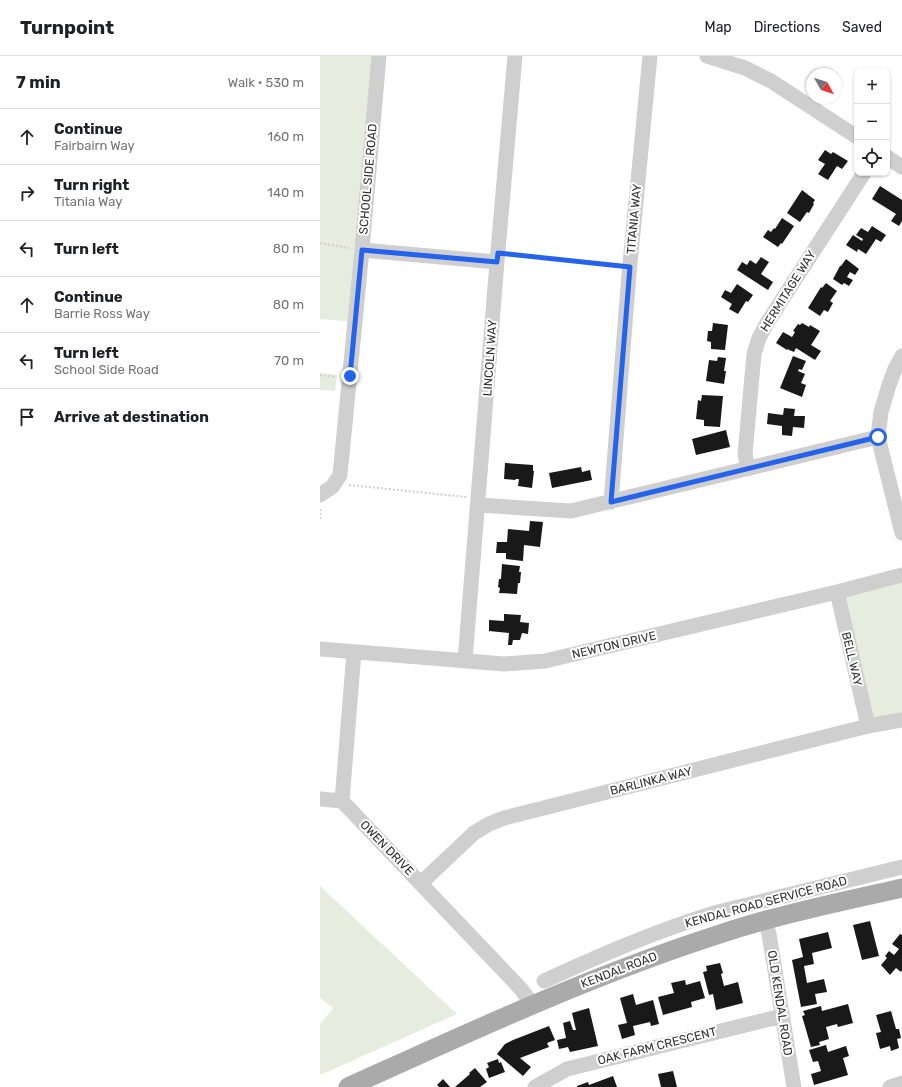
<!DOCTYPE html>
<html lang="en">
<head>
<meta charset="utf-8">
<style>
	body { margin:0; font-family:Rubik,sans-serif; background:#f6f6f6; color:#202124 }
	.controls { position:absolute; right:12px; top:12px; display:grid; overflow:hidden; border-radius:8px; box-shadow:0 1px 3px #0004 }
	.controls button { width:36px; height:36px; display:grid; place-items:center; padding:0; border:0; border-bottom:1px solid #e0e0e0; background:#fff; color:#202124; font:20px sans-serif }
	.compass { position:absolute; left:486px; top:12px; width:36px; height:36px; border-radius:50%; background:#fff; box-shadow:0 1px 3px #0004; rotate:129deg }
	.stop { position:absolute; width:12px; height:12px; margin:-9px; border:3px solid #2563eb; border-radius:50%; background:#fff }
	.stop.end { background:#2563eb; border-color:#fff; box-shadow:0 1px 4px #0008 }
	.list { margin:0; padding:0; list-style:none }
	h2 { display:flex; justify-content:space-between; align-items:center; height:52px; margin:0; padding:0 16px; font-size:17px }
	h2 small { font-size:13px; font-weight:400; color:#757577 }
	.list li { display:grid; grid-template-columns:26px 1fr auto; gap:12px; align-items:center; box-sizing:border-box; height:56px; padding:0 16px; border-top:1px solid #e0e0e0 }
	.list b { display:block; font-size:15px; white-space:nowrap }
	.list p { margin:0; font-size:13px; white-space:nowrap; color:#757577 }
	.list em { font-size:13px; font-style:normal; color:#757577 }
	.icon { flex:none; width:22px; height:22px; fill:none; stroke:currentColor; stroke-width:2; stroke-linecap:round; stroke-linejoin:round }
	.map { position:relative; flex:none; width:582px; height:1031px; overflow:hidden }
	header { display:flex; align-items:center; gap:24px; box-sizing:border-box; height:56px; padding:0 20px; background:#fff; border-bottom:1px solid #e0e0e0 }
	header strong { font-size:19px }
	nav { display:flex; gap:22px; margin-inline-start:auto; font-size:14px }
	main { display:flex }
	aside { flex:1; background:#fff }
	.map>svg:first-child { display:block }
</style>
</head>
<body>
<header>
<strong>Turnpoint</strong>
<nav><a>Map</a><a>Directions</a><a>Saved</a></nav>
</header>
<main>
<aside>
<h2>7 min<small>Walk · 530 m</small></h2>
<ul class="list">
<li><svg class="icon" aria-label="ahead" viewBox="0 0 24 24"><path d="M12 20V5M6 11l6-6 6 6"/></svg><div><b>Continue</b><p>Fairbairn Way</p></div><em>160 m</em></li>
<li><svg class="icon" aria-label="right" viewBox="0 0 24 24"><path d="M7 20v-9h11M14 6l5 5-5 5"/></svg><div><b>Turn right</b><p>Titania Way</p></div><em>140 m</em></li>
<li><svg class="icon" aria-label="left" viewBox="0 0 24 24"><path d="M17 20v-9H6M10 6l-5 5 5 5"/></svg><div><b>Turn left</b></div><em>80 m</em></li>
<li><svg class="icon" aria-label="ahead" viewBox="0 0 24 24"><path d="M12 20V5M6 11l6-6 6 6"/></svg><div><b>Continue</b><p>Barrie Ross Way</p></div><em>80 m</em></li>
<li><svg class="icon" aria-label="left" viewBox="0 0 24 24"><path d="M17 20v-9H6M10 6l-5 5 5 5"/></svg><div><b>Turn left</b><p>School Side Road</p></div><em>70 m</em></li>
<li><svg class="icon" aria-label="arrive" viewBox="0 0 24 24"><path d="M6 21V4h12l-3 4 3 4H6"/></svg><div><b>Arrive at destination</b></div></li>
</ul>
</aside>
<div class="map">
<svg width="582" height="1031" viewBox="0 0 582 1031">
	<rect width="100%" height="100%" fill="#fff"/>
	<path fill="#e6ecde" d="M0 0H59L35 266 0 263Z
		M0 317 17 319 15 335 0 334Z
		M582 527V660L558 664 553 660 523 543 527 540Z
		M0 830 137 958 0 1019V968L13 952 0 942Z"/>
	<path fill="#191919" d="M505 94 511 98 513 96 528 105 522 113 517 110 508 124 498 118 505 108 498 104Z
		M560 130 582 144V165L579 170 571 165 576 158 552 143Z
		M482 134 495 144 493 147 494 148 489 157 487 156 480 166 467 157Z
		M462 162 474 170 462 188 461 187 458 191 443 181 448 174 451 176 454 172 455 173Z
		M552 170 566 179 561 186 556 183 546 198 538 193 537 196 526 189 533 179 542 185 543 183 536 179 541 172 548 176Z
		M441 201 449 206 441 218 453 226 448 234 417 214 422 206 427 209 430 204 436 208Z
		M526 203 539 213 535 219 530 216 527 221 533 224 529 230 524 227 522 229 513 223 520 210H521Z
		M506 227 517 235 510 245 513 247 508 256 504 254 500 260 488 252 501 231 502 232Z
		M417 228 433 239 428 246 426 245 418 258 409 253 412 248 401 241 405 234 411 237Z
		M393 267 408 269 405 294 391 293V286L387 285 388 275H392Z
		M482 267 489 271 490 269 500 275 491 289 501 295 495 304 476 292 474 296 467 293V294L456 287 463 276 472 281 475 276 473 275 478 268 480 269Z
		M473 300 486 305 482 314 479 313 478 315 485 318 481 327 486 329 482 341 460 332Z
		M398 301 406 302 404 315H406L404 328 386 325 389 304 397 305Z
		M382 339 403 340 400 371 384 370V364L376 363 378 344 381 345Z
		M464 352 475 353 474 360H485L484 372 473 371 472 380 462 379V370L447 368 448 357 463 359Z
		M406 374 410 391 376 399 372 383Z
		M185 407 213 409V415H214L212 432 198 430 199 423H196L195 424 184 423Z
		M261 411 262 416 270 414 272 424 232 432 229 417Z
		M210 465 223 466 220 491 204 489 203 505 186 503V497H176L177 486H187L188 473 209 475Z
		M182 508 200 510 199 516H201L200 527H198L197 538 179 537 180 532 178 531 179 523H181Z
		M184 558 201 559 200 566 209 567 208 578 202 577 200 584H193L192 589H188L189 577 169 575V564L184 565Z
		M550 865 559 900 542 904 533 869Z
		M508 876 512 892 492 897 494 908 484 910 487 927 504 923 507 936 495 938 497 948 481 951 472 904 483 901 479 883Z
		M580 878 582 879V914L581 916 576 912 570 919 561 909 567 902 565 900 569 895 574 899 579 893 572 888Z
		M400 907 403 917 401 918 404 930 418 926 423 947 396 954 393 938 389 939 383 916 387 915 386 910Z
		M365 924 366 929 380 925 385 942 371 946 372 951 343 959 338 941 354 937 351 927Z
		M313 938 316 949 333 944 339 968 331 970 330 966 313 970 315 979 302 983 298 969 307 967 300 942Z
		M528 948 533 967 518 971 517 968 506 971 509 983 499 986 500 989 491 991 482 960 485 959 483 955 501 950 502 955Z
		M269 952 278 990 250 996 248 991 239 993 237 984 246 982 243 967 250 965 253 974H256L252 957Z
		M571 955 576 973H579L581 982 577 983 579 992 571 995 570 990 560 993 556 977 561 976 556 959Z
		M229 970 235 984 227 987 229 991 200 1002 211 1011 203 1020 177 998 185 988 193 984Z
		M506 989 508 996 526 990 529 1000 523 1002 528 1019 494 1029 491 1018 501 1015 498 1005 493 1006 489 994Z
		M178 1003 179 1007 181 1006 185 1016 169 1022 166 1013 169 1011 167 1007Z
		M155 1012 167 1026 160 1031H135L150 1018 149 1017Z
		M353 1015 357 1031H341L338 1018Z
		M293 1020 297 1031H257V1030L268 1026 269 1029Z
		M123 1023 130 1031H119L117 1029Z"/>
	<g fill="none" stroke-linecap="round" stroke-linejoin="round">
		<path stroke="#cfcfcf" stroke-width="2" stroke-dasharray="2 2" stroke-linecap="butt" d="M0 187 29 192
			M190 199 297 210
			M0 319 16 321
			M29 429 146 441
			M0 463 1 452"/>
		<path stroke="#cfcfcf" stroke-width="15" d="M387 0 425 12 451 25 537 81
			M567 101 582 111
			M42 194 177 206
			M582 300 575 313 569 329 561 356 558 381 582 477
			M428 413 425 398 434 298 439 282 447 267 544 117
			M0 439 12 431 20 419 42 194 59 0
			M291 446 309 218 330 0
			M158 449 251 455 558 381
			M517 536 548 670
			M0 593 184 608 225 605 517 536 582 519
			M34 596 22 745 201 933 212 948
			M145 604 177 206 195 0
			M0 743 22 745
			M101 827 154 777 169 768 184 762 548 670 582 664
			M445 864 449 878 474 1031
			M224 925C281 899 338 874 398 856L582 811
			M215 1031 247 1013 462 960
			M570 1031 582 1027"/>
		<path stroke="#aaa" stroke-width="19" d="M28 1031C150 976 272 919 400 878 460 858 521 846 582 832"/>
	</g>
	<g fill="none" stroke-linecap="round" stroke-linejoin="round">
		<path stroke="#2563eb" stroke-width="5" d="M30 320 42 194 177 206 178 197 310 211 291 446 558 381"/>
	</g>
	<g text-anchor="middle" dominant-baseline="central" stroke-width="4" stroke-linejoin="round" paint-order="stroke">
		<g font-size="12" fill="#323232" stroke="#fff">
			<text transform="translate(48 123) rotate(-85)">SCHOOL SIDE ROAD</text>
			<text transform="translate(314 163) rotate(-85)">TITANIA WAY</text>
			<text transform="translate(468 235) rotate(-58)">HERMITAGE WAY</text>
			<text transform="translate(170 302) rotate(-86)">LINCOLN WAY</text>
			<text transform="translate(294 589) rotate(-13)">NEWTON DRIVE</text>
			<text transform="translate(532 603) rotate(77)">BELL WAY</text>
			<text transform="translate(331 725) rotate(-14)">BARLINKA WAY</text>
			<text transform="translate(67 792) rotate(46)">OWEN DRIVE</text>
			<text transform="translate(446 846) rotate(-15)">KENDAL ROAD SERVICE ROAD</text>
			<text transform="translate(299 914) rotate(-21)">KENDAL ROAD</text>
			<text transform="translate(460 947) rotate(81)">OLD KENDAL ROAD</text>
			<text transform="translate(337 990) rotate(-14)">OAK FARM CRESCENT</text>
		</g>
	</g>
</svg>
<div class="controls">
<button>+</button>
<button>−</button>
<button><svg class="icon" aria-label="locate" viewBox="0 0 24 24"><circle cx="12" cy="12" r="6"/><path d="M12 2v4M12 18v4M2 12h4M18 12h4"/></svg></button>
</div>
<svg class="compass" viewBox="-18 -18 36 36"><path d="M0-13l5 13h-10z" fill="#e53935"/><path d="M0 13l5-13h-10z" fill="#757577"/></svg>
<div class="stop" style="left:558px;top:381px"></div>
<div class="stop end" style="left:30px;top:320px"></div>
</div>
</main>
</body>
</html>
